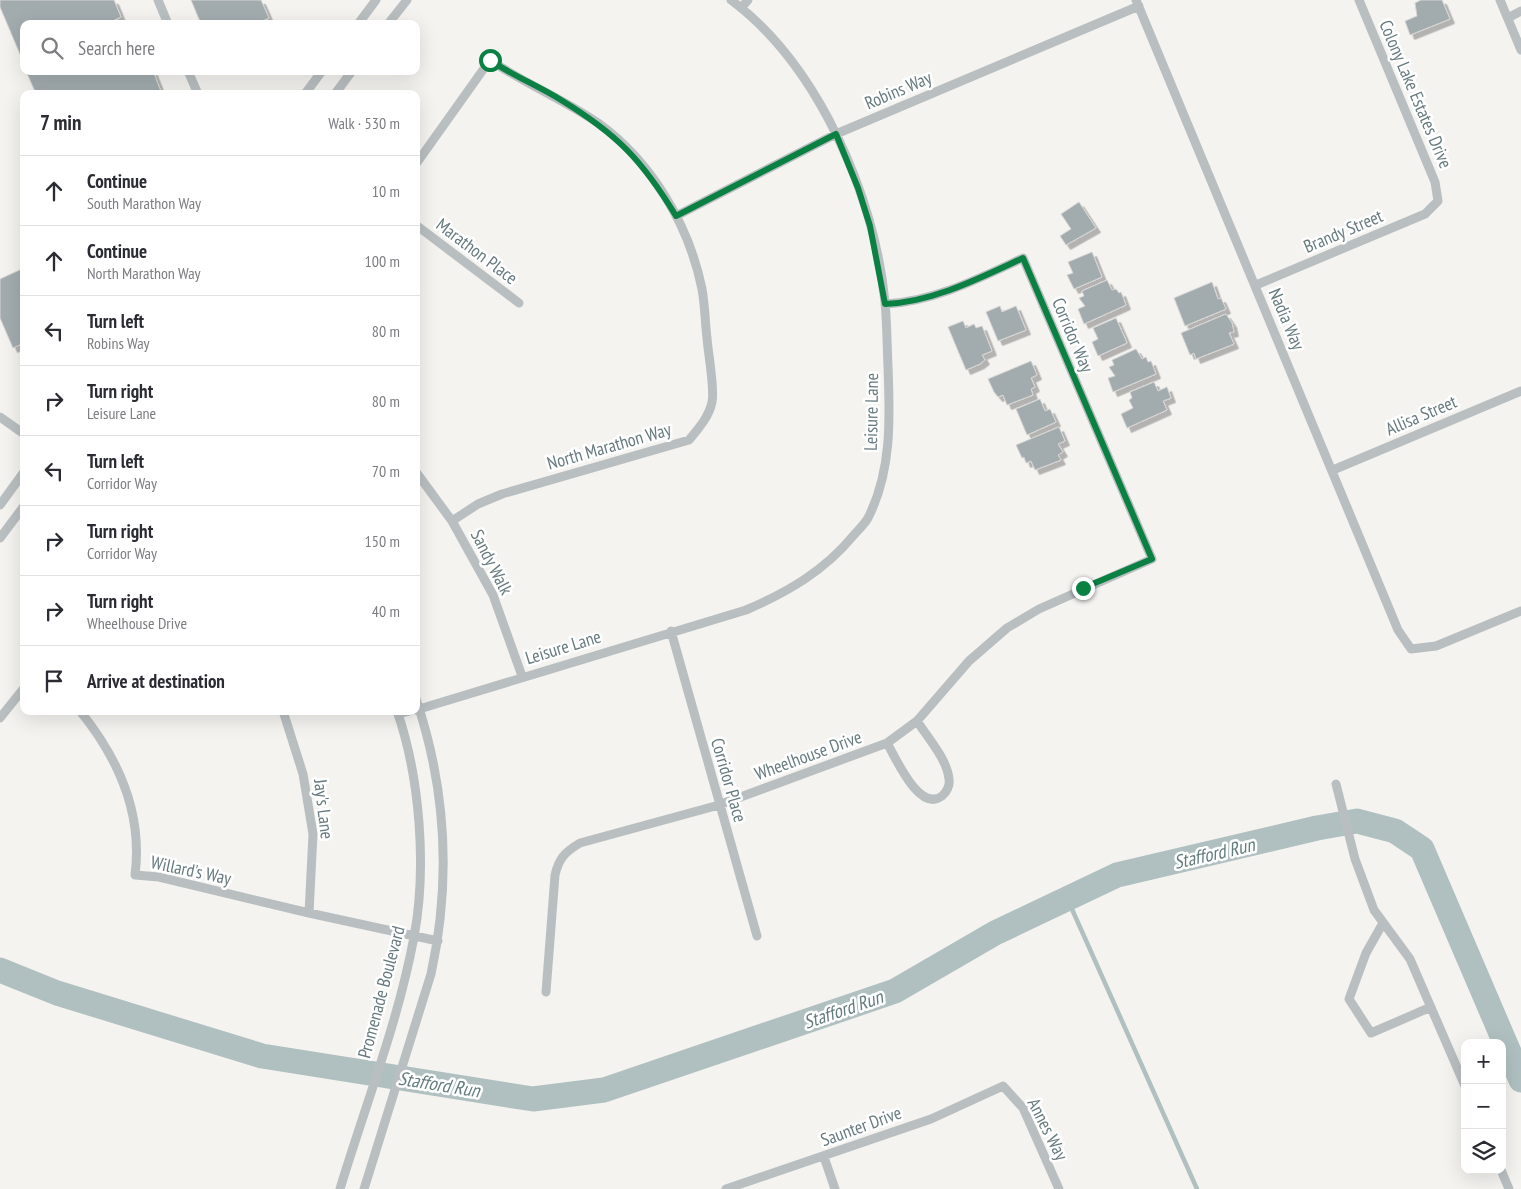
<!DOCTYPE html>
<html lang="en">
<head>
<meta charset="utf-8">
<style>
	body { margin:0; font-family:"PT Sans Narrow",sans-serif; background:#f2f2f3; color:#2b2b33 }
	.controls { position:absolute; right:15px; bottom:15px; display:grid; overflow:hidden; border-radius:10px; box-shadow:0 5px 20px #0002 }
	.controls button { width:45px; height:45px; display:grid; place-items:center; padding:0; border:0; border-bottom:1px solid #e1e1e2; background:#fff; color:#2b2b33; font:25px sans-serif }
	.stop { position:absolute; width:15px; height:15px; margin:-11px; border:4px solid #0b8043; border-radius:50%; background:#fff }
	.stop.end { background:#0b8043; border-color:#fff; box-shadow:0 1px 5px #0008 }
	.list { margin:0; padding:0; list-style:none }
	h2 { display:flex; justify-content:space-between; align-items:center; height:65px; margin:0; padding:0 20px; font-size:21px }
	h2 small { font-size:16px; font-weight:400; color:#7c7c81 }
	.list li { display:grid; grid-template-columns:32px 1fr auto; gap:15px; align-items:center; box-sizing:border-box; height:70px; padding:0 20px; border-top:1px solid #e1e1e2 }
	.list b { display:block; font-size:19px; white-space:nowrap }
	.list p { margin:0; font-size:16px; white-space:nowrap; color:#7c7c81 }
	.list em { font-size:16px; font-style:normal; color:#7c7c81 }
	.icon { flex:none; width:28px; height:28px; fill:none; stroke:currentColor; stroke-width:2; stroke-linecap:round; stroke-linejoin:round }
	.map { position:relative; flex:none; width:1521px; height:1189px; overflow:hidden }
	.search { position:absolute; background:#fff; box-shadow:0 5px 20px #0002; left:20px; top:20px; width:400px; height:55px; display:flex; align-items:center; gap:12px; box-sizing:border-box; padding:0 18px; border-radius:10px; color:#7c7c81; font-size:19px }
	.panel { position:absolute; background:#fff; box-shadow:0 5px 20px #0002; left:20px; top:90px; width:400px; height:625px; border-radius:10px }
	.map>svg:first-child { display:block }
</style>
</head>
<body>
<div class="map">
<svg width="1521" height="1189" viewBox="0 0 1521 1189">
	<defs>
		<filter id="shadow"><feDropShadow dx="4.5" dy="4.5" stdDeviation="0" flood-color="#0004"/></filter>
	</defs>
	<rect width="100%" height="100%" fill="#f4f3f0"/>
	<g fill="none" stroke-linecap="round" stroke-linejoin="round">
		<path stroke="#b0c0c0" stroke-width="4.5" d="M1067 898 1197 1189"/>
		<path stroke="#b0c0c0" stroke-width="25" d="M0 970 57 993 262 1056 533 1099 604 1090 895 991 995 933 1117 875 1317 828 1357 821 1395 831 1422 849 1521 1080"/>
	</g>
	<path fill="#a2acae" stroke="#d5d4d3" filter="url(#shadow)" d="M0 0H114L121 17 106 24H24V59H22L0 7Z
		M191 0H261L269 18 256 24H201Z
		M1421 0H1442L1450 19 1410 35 1405 21 1417 16 1415 3Z
		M26 71H153L162 94H36Z
		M1079 202 1096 228 1066 245 1060 236 1071 229 1061 214Z
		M1092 252 1102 277 1074 289 1067 275 1073 273 1068 262Z
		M24 268V343L13 348 0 318V279Z
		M1107 280 1112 290 1116 289 1119 293 1121 292 1126 305 1084 324 1078 309 1085 306 1079 298 1084 296 1082 291Z
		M1212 282 1218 299 1221 298 1226 309 1185 326 1174 298Z
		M1000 306 1002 312 1016 306 1026 330 998 341 986 312Z
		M1226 314 1232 323 1234 332 1229 333 1234 344 1196 359 1194 353 1190 355 1181 333Z
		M1116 318 1127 343 1098 356 1092 342 1098 339 1093 328Z
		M963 321 966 328 974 324 976 328 982 326 992 351 982 355 985 360 980 364 966 370 948 327Z
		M1136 349 1142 359 1146 357 1148 362 1151 361 1156 374 1113 392 1108 378 1115 376 1109 367 1114 365 1112 360Z
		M1031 361 1037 375 1031 378 1035 387 1031 389 1033 395 1007 405 1003 395 998 397 994 392 988 379Z
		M1154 382 1158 391 1167 387 1171 398 1163 401 1167 410 1127 428 1121 414 1133 408 1129 400 1132 398 1130 392Z
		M1040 399 1045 411 1050 409 1056 422 1027 435 1016 409Z
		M1059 427 1065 441 1058 444 1063 452 1058 455 1061 460 1035 470 1031 461 1026 463 1024 457 1022 458 1016 445Z"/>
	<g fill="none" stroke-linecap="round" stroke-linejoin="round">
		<path stroke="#b9bfc0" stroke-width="9" d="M158 0 168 24
			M1136 0 1398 630 1411 649 1436 646 1521 611
			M1500 0 1521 50
			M741 8 748 0
			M1508 18 1521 11
			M358 24 376 0
			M388 24 407 0
			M188 71 198 94
			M305 94 322 71
			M335 94 352 71
			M416 164 490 60C525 84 563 99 598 123 652 162 689 225 702 289 705 305 705 322 707 338 708 353 715 389 712 402 709 417 698 429 689 440L502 494 478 504 452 521
			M676 216 836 134 1139 6
			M416 225 519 303
			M1256 285 1425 214 1438 201 1435 182 1359 0
			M0 417 24 434
			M1333 470 1521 391
			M416 472 452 521 493 595 522 676
			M0 505 24 472
			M0 538 24 506
			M671 631 757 936
			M416 710 746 610C788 592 824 571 853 536 858 530 864 525 868 518 892 471 890 418 888 366 887 345 887 323 885 302 875 196 818 65 731 0
			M80 711C119 759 143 813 135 875L159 877 309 913 438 941
			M283 711 303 774 313 834 309 913
			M398 714 410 711
			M0 718 24 688
			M887 743C896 758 919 813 942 796 947 792 950 785 949 779 947 759 928 738 917 721
			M1336 784 1355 859 1374 910 1410 959 1465 1086
			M1383 923 1366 953 1349 999 1371 1033 1431 1007
			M546 992 555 875C559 858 565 852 580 843L719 805 887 743 917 721 969 661 1007 628 1039 609 1152 559 1023 258C980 278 933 302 885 304
			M824 1157 835 1189
			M1501 1170 1509 1189
			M340 1189C365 1106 398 1023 414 937 427 868 420 777 397 711
			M364 1189 431 974C451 882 446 788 416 699
			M726 1189 931 1119 1003 1086 1023 1108 1059 1189"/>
	</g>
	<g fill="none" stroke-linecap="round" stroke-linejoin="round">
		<path stroke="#0b8043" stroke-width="6" d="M490 60C513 76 537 85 561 100 617 134 642 160 676 216L836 134 858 188 870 226 885 304C933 302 980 278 1023 258L1152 559 1083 588"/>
	</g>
	<g text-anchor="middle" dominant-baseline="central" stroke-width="5" stroke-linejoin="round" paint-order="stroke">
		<g font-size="18" fill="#667a7e" stroke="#fff">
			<text transform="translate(898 90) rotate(-23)">Robins Way</text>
			<text transform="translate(1416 94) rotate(67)">Colony Lake Estates Drive</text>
			<text transform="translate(1343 231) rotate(-23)">Brandy Street</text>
			<text transform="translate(477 251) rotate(37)">Marathon Place</text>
			<text transform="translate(1287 319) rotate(67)">Nadia Way</text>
			<text transform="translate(1073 335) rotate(67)">Corridor Way</text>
			<text transform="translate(871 412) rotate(-89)">Leisure Lane</text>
			<text transform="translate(1421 415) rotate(-23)">Allisa Street</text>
			<text transform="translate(609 446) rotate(-16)">North Marathon Way</text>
			<text transform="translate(492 562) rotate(63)">Sandy Walk</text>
			<text transform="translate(563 647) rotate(-17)">Leisure Lane</text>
			<text transform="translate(808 755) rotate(-20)">Wheelhouse Drive</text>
			<text transform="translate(729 780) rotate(74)">Corridor Place</text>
			<text transform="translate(324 809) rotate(83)">Jay's Lane</text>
			<text transform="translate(191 870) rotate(12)">Willard's Way</text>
			<text transform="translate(381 992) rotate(-75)">Promenade Boulevard</text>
			<text transform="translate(861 1126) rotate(-20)">Saunter Drive</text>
			<text transform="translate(1048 1129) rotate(63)">Annes Way</text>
		</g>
		<g font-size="19" font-style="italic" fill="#627b7b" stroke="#fff">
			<text transform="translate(1214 853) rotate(-13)">Stafford Run</text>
			<text transform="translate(843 1009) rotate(-19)">Stafford Run</text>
			<text transform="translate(439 1084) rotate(9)">Stafford Run</text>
		</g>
	</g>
</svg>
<div class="controls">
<button>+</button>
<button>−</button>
<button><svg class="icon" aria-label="layers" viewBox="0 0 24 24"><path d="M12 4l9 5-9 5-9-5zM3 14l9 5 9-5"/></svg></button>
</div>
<div class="stop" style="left:490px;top:60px"></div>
<div class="stop end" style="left:1083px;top:588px"></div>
<div class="search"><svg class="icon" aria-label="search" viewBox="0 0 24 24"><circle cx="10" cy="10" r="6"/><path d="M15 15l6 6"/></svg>Search here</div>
<section class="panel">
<h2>7 min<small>Walk · 530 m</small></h2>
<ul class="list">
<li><svg class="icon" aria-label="ahead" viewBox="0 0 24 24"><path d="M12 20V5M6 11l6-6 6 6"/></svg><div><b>Continue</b><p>South Marathon Way</p></div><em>10 m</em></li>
<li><svg class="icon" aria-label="ahead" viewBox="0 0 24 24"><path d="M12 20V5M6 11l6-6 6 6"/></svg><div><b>Continue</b><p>North Marathon Way</p></div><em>100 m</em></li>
<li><svg class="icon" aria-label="left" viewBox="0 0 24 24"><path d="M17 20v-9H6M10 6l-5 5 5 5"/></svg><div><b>Turn left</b><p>Robins Way</p></div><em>80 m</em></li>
<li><svg class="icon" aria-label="right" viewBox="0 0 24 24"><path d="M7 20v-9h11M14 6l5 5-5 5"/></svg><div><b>Turn right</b><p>Leisure Lane</p></div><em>80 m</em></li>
<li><svg class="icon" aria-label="left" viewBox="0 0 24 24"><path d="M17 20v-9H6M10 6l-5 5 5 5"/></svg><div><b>Turn left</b><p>Corridor Way</p></div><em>70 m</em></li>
<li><svg class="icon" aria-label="right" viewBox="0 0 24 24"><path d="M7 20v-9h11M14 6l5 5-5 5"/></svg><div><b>Turn right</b><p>Corridor Way</p></div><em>150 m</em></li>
<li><svg class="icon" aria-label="right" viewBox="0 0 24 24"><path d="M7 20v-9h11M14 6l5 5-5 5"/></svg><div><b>Turn right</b><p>Wheelhouse Drive</p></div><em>40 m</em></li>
<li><svg class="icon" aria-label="arrive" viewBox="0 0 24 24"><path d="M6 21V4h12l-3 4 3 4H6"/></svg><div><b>Arrive at destination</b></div></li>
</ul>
</section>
</div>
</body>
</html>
